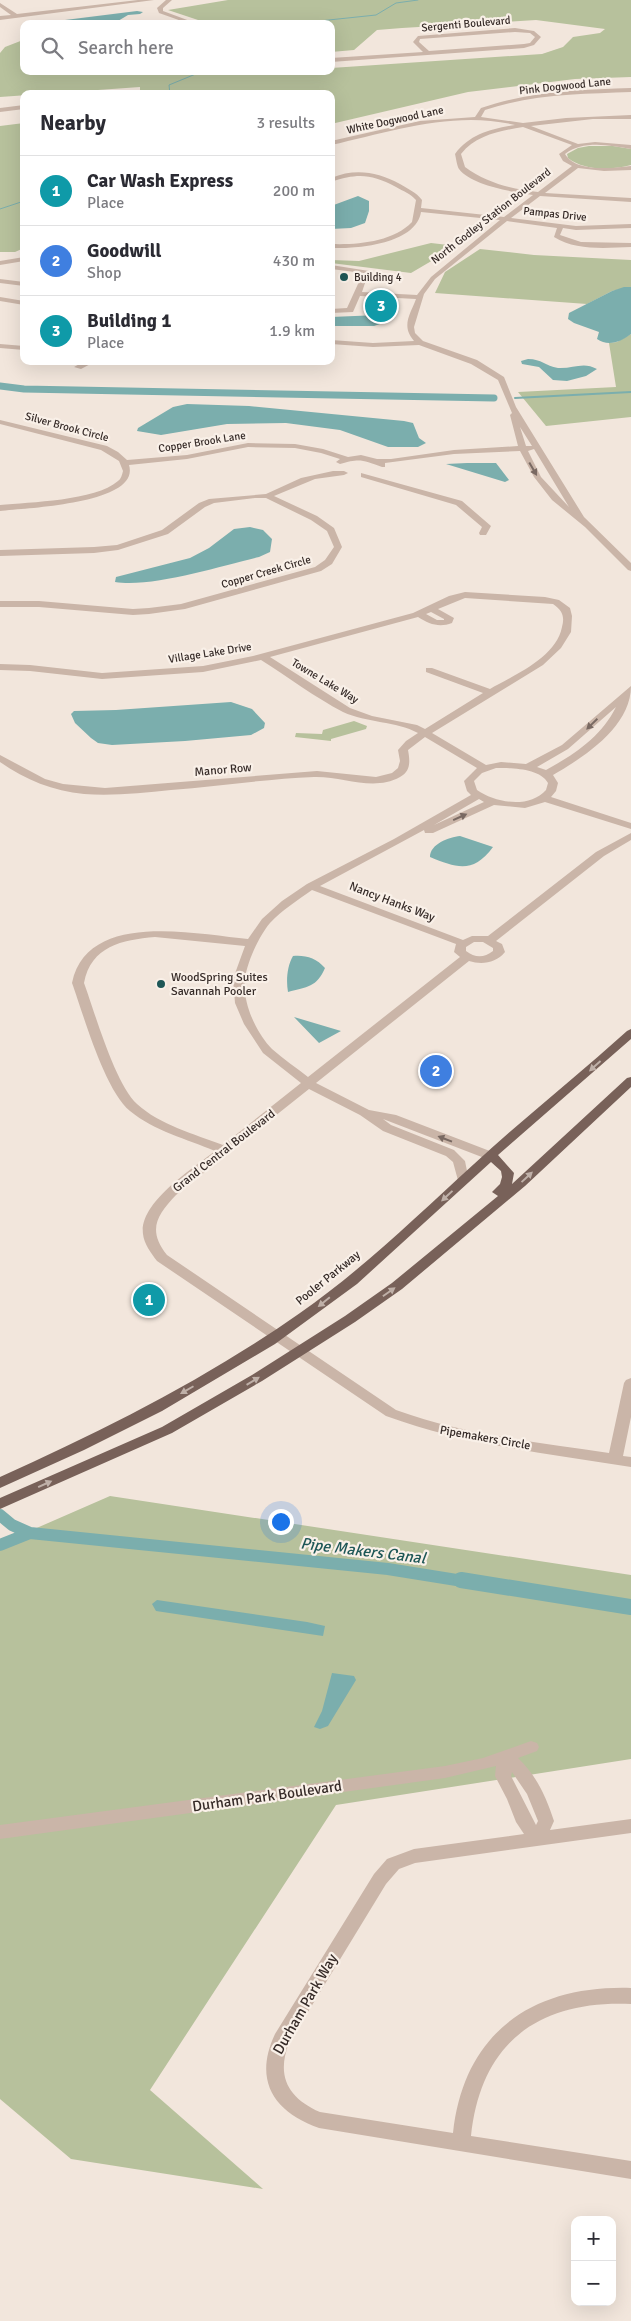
<!DOCTYPE html>
<html lang="en">
<head>
<meta charset="utf-8">
<style>
	body { margin:0; font-family:Signika,sans-serif; background:#f2f2f3; color:#2b2b33 }
	.controls { position:absolute; right:15px; bottom:15px; display:grid; overflow:hidden; border-radius:10px; box-shadow:0 5px 20px #0002 }
	.controls button { width:45px; height:45px; display:grid; place-items:center; padding:0; border:0; border-bottom:1px solid #e1e1e2; background:#fff; color:#2b2b33; font:25px sans-serif }
	.you { position:absolute; left:280px; top:1521px; width:18px; height:18px; margin:-12px; border:4px solid #fff; border-radius:50%; background:#1a73e8; box-shadow:0 0 0 8px #1a73e833 }
	.badge { display:grid; place-items:center; width:32px; height:32px; border-radius:50%; background:#b45309; color:#fff; font-size:16px; font-weight:700 }
	.pin { position:absolute; translate:-50% -50%; border:2px solid #fff; box-shadow:0 1px 5px #0006 }
	.list { margin:0; padding:0; list-style:none }
	h2 { display:flex; justify-content:space-between; align-items:center; height:65px; margin:0; padding:0 20px; font-size:21px }
	h2 small { font-size:16px; font-weight:400; color:#7c7c81 }
	.list li { display:grid; grid-template-columns:32px 1fr auto; gap:15px; align-items:center; box-sizing:border-box; height:70px; padding:0 20px; border-top:1px solid #e1e1e2 }
	.list b { display:block; font-size:19px; white-space:nowrap }
	.list p { margin:0; font-size:16px; white-space:nowrap; color:#7c7c81 }
	.list em { font-size:16px; font-style:normal; color:#7c7c81 }
	.icon { flex:none; width:28px; height:28px; fill:none; stroke:currentColor; stroke-width:2; stroke-linecap:round; stroke-linejoin:round }
	.map { position:relative; flex:none; width:631px; height:2321px; overflow:hidden }
	.search { position:absolute; background:#fff; box-shadow:0 5px 20px #0002; left:20px; top:20px; width:315px; height:55px; display:flex; align-items:center; gap:12px; box-sizing:border-box; padding:0 18px; border-radius:10px; color:#7c7c81; font-size:19px }
	.panel { position:absolute; background:#fff; box-shadow:0 5px 20px #0002; left:20px; top:90px; width:315px; height:275px; border-radius:10px }
	.map>svg:first-child { display:block }
</style>
</head>
<body>
<div class="map">
<svg width="631" height="2321" viewBox="0 0 631 2321">
	<rect width="100%" height="100%" fill="#f2e6dc"/>
	<path fill="#b7c19c" d="M228 0H631V77L575 79 468 92 331 124V94H140V87L0 97V53L5 47 23 40 24 71H331V68L542 54 563 47 573 37 600 33 605 29 536 20 402 28 377 30 354 50 331 52V24H210L168 10Z
		M24 123V248L15 252H0V126Z
		M589 146H613L631 149V165C612 170 584 171 568 158L567 154 578 148Z
		M431 243 457 246 411 273 331 263V260L359 261Z
		M480 249 534 255 631 260V287L612 291 587 304 435 293 445 272Z
		M631 334V417L546 426 518 392 616 387 609 343 617 342Z
		M354 721 367 726 366 729 331 739V741L295 737 296 733 322 734 323 730Z
		M110 1496 631 1575V1759L336 1805 150 2090 263 2189 71 2159 0 2099V1544Z"/>
	<path fill="#7baead" d="M137 11 143 12 140 14 128 15 118 21 104 24H33Z
		M358 196 369 201V211L365 223 351 228 331 229V206Z
		M624 287H631V334C621 342 608 347 597 339L599 332 574 323 568 319 569 313 612 291Z
		M379 315 384 318 380 324 374 326H331V317Z
		M528 359C542 359 545 366 558 368 573 369 583 361 597 369L586 376 567 381 553 380 539 367 522 364 521 361Z
		M187 404 249 406 404 421 413 423 419 438 426 443 418 447H388L340 430 286 423 227 424 161 435 137 431 138 428 173 407Z
		M467 463H496L509 480 505 482 446 464Z
		M250 527 263 530 272 539 270 552 259 557C220 566 152 588 115 582L116 577 190 558 209 548 234 529Z
		M231 702 252 709 265 723 264 728 251 735 185 741 112 745 98 743 91 738 75 723 71 714 74 711 116 710Z
		M460 836 493 847C473 874 457 868 430 857 430 844 449 837 460 836Z
		M293 956C306 955 316 958 325 968 317 987 307 987 288 992 286 981 287 966 293 956Z
		M294 1017 341 1031 319 1043Z
		M157 1600 307 1622 325 1626 323 1636 156 1611 152 1604Z
		M332 1673 354 1676 356 1680 328 1726 320 1729 314 1727 322 1711Z"/>
	<g fill="none" stroke-linecap="round" stroke-linejoin="round">
		<path stroke="#7baead" stroke-width="1" d="M314 24 319 21 376 15 396 3 418 0
			M170 94 169 85 203 71
			M0 209 24 201"/>
		<path stroke="#7baead" stroke-width="2" d="M515 398 631 392"/>
		<path stroke="#7baead" stroke-width="7" d="M0 386 24 389 494 398"/>
		<path stroke="#7baead" stroke-width="12" d="M0 1515 12 1525 30 1533 388 1569 469 1582
			M0 1545 30 1533"/>
		<path stroke="#7baead" stroke-width="16" d="M461 1580 631 1607"/>
		<path fill="#cab5a8" fill-rule="evenodd" d="M138 0H154L0 20V16L11 15 0 7V3L17 14Z
			M166 0H172L163 8V11L198 24H190L159 13 157 8Z
			M515 28 534 31 541 37 534 45 524 48 331 62V58L423 52 413 42 418 36ZM515 32 530 33 535 37 530 43 524 44 429 51 419 42 420 39Z
			M631 88V92C582 94 532 94 485 110L481 117 523 123 566 118 631 115V119H593L531 126 578 144 595 142 631 145V149C609 145 583 140 565 154 576 173 613 168 631 166V170L604 171 578 168 545 193 631 198V202L540 196 511 218 576 226 631 224V228L576 230 563 228 560 235 581 242 631 243V247C606 248 576 251 554 237L557 228 507 221 435 279 424 294 414 327 415 333 423 341 477 360 504 377 516 407 584 517 631 563V571L628 570 585 527 552 500 534 477 520 451 454 454 385 463V467H382C363 460 360 458 340 464L336 462 340 459 321 453 295 448 248 447 187 459 129 465C141 504 24 508 0 511V505C30 502 95 501 118 481 121 479 122 475 123 471L119 461 101 450 0 424V420L107 446 118 452 127 460 187 455 248 443 295 444 323 449 348 457 361 455 377 459H391L454 450 518 446 510 415 512 413 498 380 471 364 419 345 373 347 331 344V340L373 343 414 341C401 326 410 315 416 299L360 296 353 312 331 313V309L347 308 363 273 331 269V265L369 271 362 292 417 295 431 277 500 220 421 212C416 244 357 249 331 248V244C357 245 393 242 412 222L416 200C411 194 403 191 396 187 371 174 358 173 331 182V178C356 168 377 172 400 184 408 189 416 192 422 200L421 208 504 217 533 195C514 192 472 186 459 169 457 166 456 158 455 154 470 134 491 129 515 125 454 110 390 132 331 145V141L420 121 475 117 481 108C530 91 580 90 631 88ZM523 127 572 145 559 154 563 161 572 166 538 192C511 189 487 183 465 167L461 154C476 135 500 131 523 127ZM520 427 532 446H526ZM534 449 569 507 541 477 528 451Z
			M24 105V109L0 112V108Z
			M24 257V261L0 265V261Z
			M0 279 24 282V286L0 283Z
			M0 297 24 301V305L0 301Z
			M0 344 24 346V350L0 348Z
			M85 361H96L81 369 74 367Z
			M333 471H344L348 473 344 475 315 479 274 496 317 516 334 528 342 547 332 564 321 571 185 609 149 614 133 615 39 607H0V601H39L133 609 149 608 181 604 315 567 325 560 334 547 327 531 311 520 266 498H255L214 503 205 507 168 534 118 550 94 553 0 556V550L94 547 117 545 162 530 199 503 209 499 266 494 301 478Z
			M361 473 462 501 491 526 486 535H480L479 533 482 527 456 505 361 477Z
			M465 592 545 597 559 600 570 608 572 616 571 632 561 648 543 665 432 733 486 765 501 762 526 764 562 745 631 686C631 727 584 757 553 775L558 783 556 791 551 797 631 823V829L545 802 525 808 494 805 433 833H425L424 830 320 886 463 940 472 936H488L596 852 631 833V840L604 856 496 941 502 944 505 952C496 963 482 965 469 961L316 1083 369 1110 396 1115 495 1153 497 1156 491 1160 487 1159 383 1119 391 1125 454 1150 465 1161 469 1181 463 1185 459 1184 453 1162 446 1156 383 1131 360 1115 309 1089 176 1195C157 1215 147 1230 167 1255L396 1410C465 1435 537 1442 609 1453L624 1383 626 1380 631 1378V1417L623 1456 631 1457V1467C548 1454 466 1445 386 1416L157 1261C151 1253 144 1244 143 1234 139 1202 194 1168 215 1151 187 1139 154 1131 130 1111 104 1089 84 1016 72 983 87 910 195 934 248 939L262 919 282 901 307 884 394 839 471 795 467 791 464 781 477 768 425 737 408 750C410 761 411 771 400 777 373 792 343 776 314 777 267 779 219 786 171 790 142 793 113 796 84 794 53 791 26 780 0 762V755L45 779 63 784 105 788 317 771 376 777 392 773 398 768 400 761 398 750 406 741 418 733C396 721 367 723 343 712 316 698 288 677 261 660L203 672 102 679 30 671 0 670V664L30 665 102 673 203 666 253 656 413 613 449 596ZM465 598 553 604C562 610 565 616 562 627 556 658 514 675 490 689L432 668H426V672L483 693 425 729 417 725 372 716 350 708 270 657 418 617C429 624 439 628 452 623L454 618 438 609ZM431 612 444 619V620H437L426 614ZM616 707C601 737 575 754 546 770L537 767 568 749ZM496 768C512 768 540 768 548 783L546 790C529 809 496 803 477 790L474 781 482 773ZM479 799 484 802 434 825ZM312 890 456 944 454 952 460 957 308 1077C297 1068 283 1059 272 1049 256 1033 242 1002 245 979 247 962 259 936 270 923 282 910 298 900 312 890ZM155 937 245 946 233 979 235 1003 244 1024 263 1053 301 1083 223 1145C194 1134 160 1125 137 1104 115 1084 95 1013 84 983 91 946 122 940 155 937ZM474 942H483L493 948V951C484 958 475 958 466 951V947Z
			M531 1741 537 1743 539 1747 537 1751 518 1758C537 1776 546 1797 554 1821L550 1830 631 1819V1833L415 1863 399 1869 386 1884 289 2043C276 2076 288 2098 320 2112L453 2133C464 2032 533 1985 631 1988V2004C539 2000 481 2042 471 2136L631 2161V2179L319 2128C274 2112 253 2081 275 2034L374 1874 387 1859 414 1849 524 1834 516 1822 507 1799 495 1776 496 1766 445 1778 0 1839V1825L445 1766 483 1758ZM512 1772 527 1794 538 1821 536 1825 511 1776Z"/>
		<path fill="#786159" fill-rule="evenodd" d="M631 1029V1039L498 1155 514 1173 512 1184 627 1078 631 1077V1087L525 1186 402 1289 355 1322 262 1381 172 1433 0 1509V1498L162 1427 252 1375 345 1316 392 1283 498 1196 492 1192 500 1184 502 1177 501 1171 491 1162 357 1284 275 1344 162 1411 84 1450 0 1488V1477C104 1430 206 1379 300 1313 363 1269 418 1215 474 1164 524 1118 577 1076 627 1031Z"/>
	</g>
	<defs><path id="oneway-solid" d="M-6-.8H1V-3.2L6.5 0L1 3.2V.8H-6Z" transform="scale(1.25)"/></defs>
	<g fill="#796962">
		<use href="#oneway-solid" transform="translate(533 469) rotate(60)"/>
		<use href="#oneway-solid" transform="translate(592 724) rotate(136)"/>
		<use href="#oneway-solid" transform="translate(460 817) rotate(-24)"/>
		<use href="#oneway-solid" transform="translate(445 1139) rotate(-159)"/>
	</g>
	<g fill="#bfb0a8">
		<use href="#oneway-solid" transform="translate(595 1066) rotate(138)"/>
		<use href="#oneway-solid" transform="translate(527 1177) rotate(-43)"/>
		<use href="#oneway-solid" transform="translate(447 1196) rotate(137)"/>
		<use href="#oneway-solid" transform="translate(389 1292) rotate(-35)"/>
		<use href="#oneway-solid" transform="translate(324 1302) rotate(141)"/>
		<use href="#oneway-solid" transform="translate(253 1381) rotate(-31)"/>
		<use href="#oneway-solid" transform="translate(187 1390) rotate(150)"/>
		<use href="#oneway-solid" transform="translate(45 1484) rotate(-24)"/>
	</g>
	<g fill="#1e5757" stroke="#f9f0e8" stroke-width="2">
		<circle cx="344" cy="277" r="5"/>
		<circle cx="161" cy="984" r="5"/>
	</g>
	<g text-anchor="middle" dominant-baseline="central" stroke-width="4.5" stroke-linejoin="round" paint-order="stroke">
		<g font-size="11" fill="#362b28" stroke="#f9f0e8">
			<text transform="translate(466 24) rotate(-5)">Sergenti Boulevard</text>
			<text transform="translate(565 86) rotate(-6)">Pink Dogwood Lane</text>
			<text transform="translate(395 120) rotate(-12)">White Dogwood Lane</text>
			<text transform="translate(555 214) rotate(6)">Pampas Drive</text>
			<text transform="translate(491 216) rotate(-38)">North Godley Station Boulevard</text>
			<text transform="translate(67 427) rotate(15)">Silver Brook Circle</text>
			<text transform="translate(202 442) rotate(-9)">Copper Brook Lane</text>
			<text transform="translate(266 572) rotate(-16)">Copper Creek Circle</text>
			<text transform="translate(210 653) rotate(-9)">Village Lake Drive</text>
			<text transform="translate(325 681) rotate(31)">Towne Lake Way</text>
		</g>
		<g font-size="11" fill="#362b28" stroke="#f9f0e8" text-anchor="start">
			<text x="354" y="277">Building 4</text>
		</g>
		<g font-size="12" fill="#362b28" stroke="#f9f0e8">
			<text transform="translate(223 770) rotate(-5)">Manor Row</text>
			<text transform="translate(392 902) rotate(21)">Nancy Hanks Way</text>
			<text transform="translate(224 1151) rotate(-38)">Grand Central Boulevard</text>
			<text transform="translate(328 1278) rotate(-39)">Pooler Parkway</text>
			<text transform="translate(485 1438) rotate(10)">Pipemakers Circle</text>
		</g>
		<g font-size="12" fill="#362b28" stroke="#f9f0e8" text-anchor="start">
			<text x="171" y="977">WoodSpring Suites<tspan x="171" dy="14">Savannah Pooler</tspan></text>
		</g>
		<g font-size="15" fill="#362b28" stroke="#f9f0e8">
			<text transform="translate(267 1796) rotate(-8)">Durham Park Boulevard</text>
			<text transform="translate(305 2004) rotate(-60)">Durham Park Way</text>
		</g>
		<g font-size="16" font-style="italic" fill="#1e5757" stroke="#f9f0e8">
			<text transform="translate(363 1551) rotate(7)">Pipe Makers Canal</text>
		</g>
	</g>
</svg>
<div class="controls">
<button>+</button>
<button>−</button>
</div>
<div class="you"></div>
<div class="pin badge" style="left:149px;top:1300px;background:#0f9aa8">1</div>
<div class="pin badge" style="left:436px;top:1071px;background:#3f7fe0">2</div>
<div class="pin badge" style="left:381px;top:306px;background:#0f9aa8">3</div>
<div class="search"><svg class="icon" aria-label="search" viewBox="0 0 24 24"><circle cx="10" cy="10" r="6"/><path d="M15 15l6 6"/></svg>Search here</div>
<section class="panel">
<h2>Nearby<small>3 results</small></h2>
<ul class="list">
<li><span class="badge" style="background:#0f9aa8">1</span><div><b>Car Wash Express</b><p>Place</p></div><em>200 m</em></li>
<li><span class="badge" style="background:#3f7fe0">2</span><div><b>Goodwill</b><p>Shop</p></div><em>430 m</em></li>
<li><span class="badge" style="background:#0f9aa8">3</span><div><b>Building 1</b><p>Place</p></div><em>1.9 km</em></li>
</ul>
</section>
</div>
</body>
</html>
